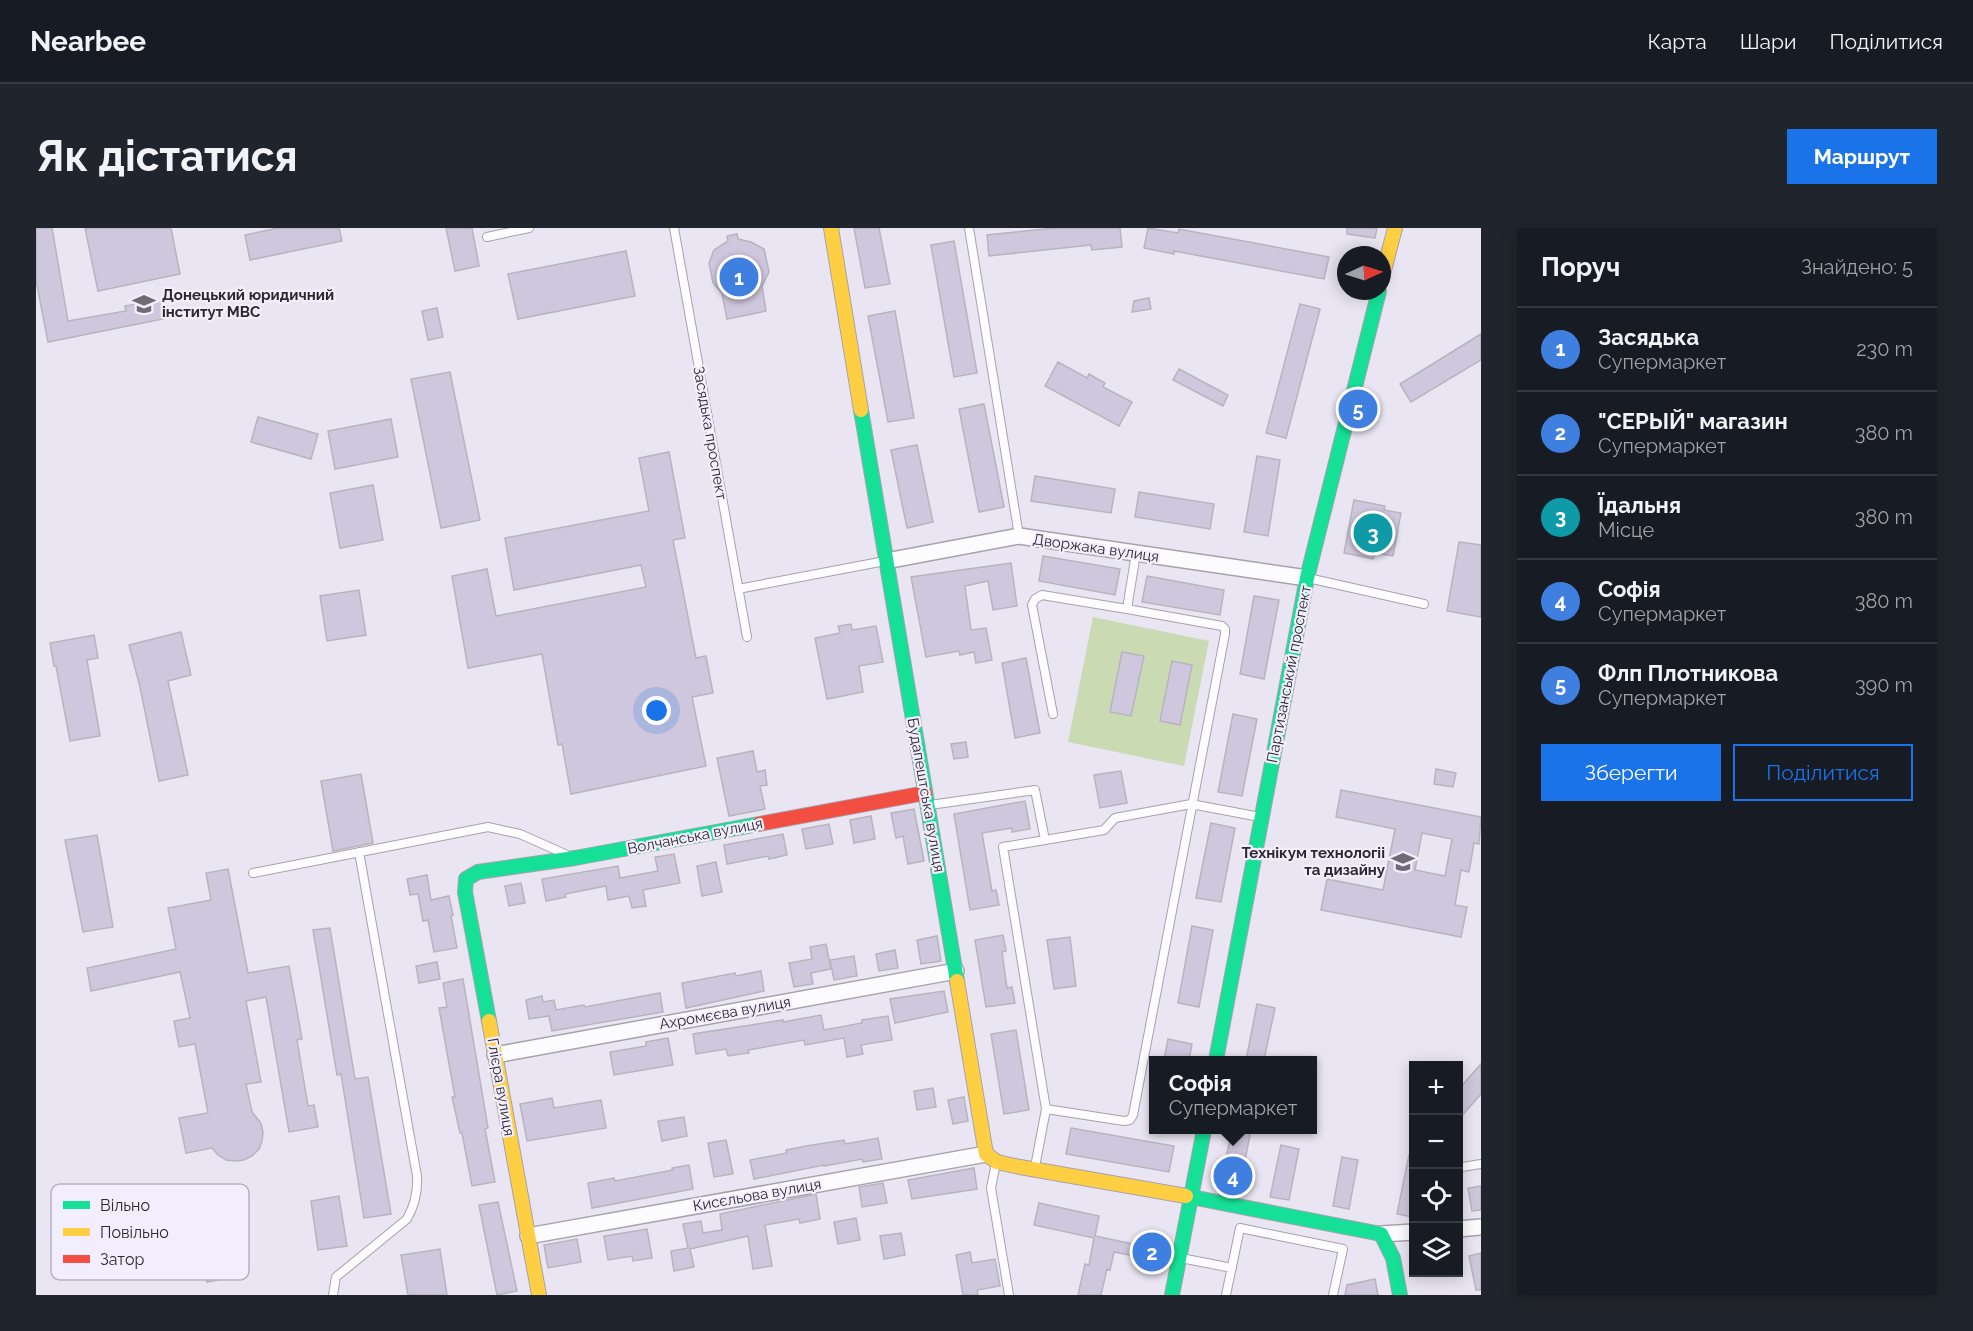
<!DOCTYPE html>
<html lang="uk">
<head>
<meta charset="utf-8">
<style>
	body { margin:0; font-family:Raleway,sans-serif; background:#20242c; color:#f1f3f6 }
	.controls { position:absolute; right:18px; bottom:18px; display:grid; overflow:hidden; border-radius:0px; box-shadow:0 3px 15px #0003 }
	.controls button { width:54px; height:54px; display:grid; place-items:center; padding:0; border:0; border-bottom:2px solid #363941; background:#171b24; color:#f1f3f6; font:30px sans-serif }
	.compass { position:absolute; left:1301px; top:18px; width:54px; height:54px; border-radius:50%; background:#171b24; box-shadow:0 3px 15px #0003; rotate:86deg }
	.you { position:absolute; left:621px; top:483px; width:21px; height:21px; margin:-15px; border:4px solid #fff; border-radius:50%; background:#1a73e8; box-shadow:0 0 0 9px #1a73e833 }
	.badge { display:grid; place-items:center; width:39px; height:39px; border-radius:50%; background:#1a73e8; color:#fff; font-size:20px; font-weight:700 }
	.pin { position:absolute; translate:-50% -50%; border:3px solid #fff; box-shadow:0 2px 6px #0006 }
	.popup { position:absolute; left:1113px; top:828px; width:168px; height:78px; box-sizing:border-box; display:grid; place-content:center; border-radius:0px; background:#171b24; filter:drop-shadow(0 2px 4px #0005); font-size:20px; white-space:nowrap; color:#9ea1a6 }
	.popup b { font-size:22px; color:#f1f3f6 }
	.popup::after { content:''; position:absolute; left:50%; top:100%; margin-left:-12px; border:12px solid transparent; border-top-color:#171b24 }
	.list { margin:0; padding:0; list-style:none }
	h2 { display:flex; justify-content:space-between; align-items:center; height:78px; margin:0; padding:0 24px; font-size:26px }
	h2 small { font-size:20px; font-weight:400; color:#9ea1a6 }
	.list li { display:grid; grid-template-columns:39px 1fr auto; gap:18px; align-items:center; box-sizing:border-box; height:84px; padding:0 24px; border-top:2px solid #363941 }
	.list b { display:block; font-size:22px; white-space:nowrap }
	.list p { margin:0; font-size:20px; white-space:nowrap; color:#9ea1a6 }
	.list em { font-size:20px; font-style:normal; color:#9ea1a6 }
	.actions { display:flex; gap:12px; padding:18px 24px }
	.actions a { flex:1; padding:14px 0; border:2px solid #1a73e8; border-radius:0px; text-align:center; font-size:21px; color:#1a73e8 }
	.actions .main { background:#1a73e8; color:#fff }
	.icon { flex:none; width:33px; height:33px; fill:none; stroke:currentColor; stroke-width:2; stroke-linecap:round; stroke-linejoin:round }
	.map { position:relative; flex:none; width:1445px; height:1067px; overflow:hidden; border-radius:0px }
	header { display:flex; align-items:center; gap:36px; box-sizing:border-box; height:84px; padding:0 30px; background:#171b24; border-bottom:2px solid #363941 }
	header strong { font-size:28px }
	nav { display:flex; gap:33px; margin-inline-start:auto; font-size:21px }
	.intro { display:flex; align-items:center; justify-content:space-between; box-sizing:border-box; height:144px; padding:0 36px }
	h1 { margin:0; font-size:42px }
	.button { padding:15px 27px; border-radius:0px; background:#1a73e8; color:#fff; font-size:21px; font-weight:700 }
	main { display:flex; gap:36px; padding:0 36px }
	aside { flex:1; background:#171b24; border-radius:0px; box-shadow:0 3px 15px #0003 }
	.map>svg:first-child { display:block }
</style>
</head>
<body>
<header>
<strong>Nearbee</strong>
<nav><a>Карта</a><a>Шари</a><a>Поділитися</a></nav>
</header>
<div class="intro"><h1>Як дістатися</h1><a class="button">Маршрут</a></div>
<main>
<div class="map">
<svg width="1445" height="1067" viewBox="0 0 1445 1067">
	<rect width="100%" height="100%" fill="#e9e5f2"/>
	<path fill="#cadab3" d="M1057 389 1173 413 1148 538 1032 514Z"/>
	<path fill="#cfc7dd" stroke="#b7b4be" stroke-width="1.5" fill-rule="evenodd" d="M0 0H16L32 93 90 83 89 78 128 71 132 90 12 114 0 52Z
		M49 0H135L144 46 62 63Z
		M242 0H303L306 13 214 32 209 7Z
		M410 0H436L443 38 419 43Z
		M818 0H843L854 56 829 60Z
		M1019 0H1084L1086 19 1056 22 1055 17 953 28 951 7Z
		M1112 0 1142 5 1143 1 1293 29 1288 51 1138 23V26L1108 20Z
		M1311 0H1341L1339 10 1311 6Z
		M701 6 702 11 715 14 728 21 733 44 726 58 730 83 691 91 686 65 677 55 673 35 678 22 692 13 691 8Z
		M918 13 941 145 918 149 895 17Z
		M590 23 599 68 482 91 472 46Z
		M1113 70 1115 81 1096 84 1098 73Z
		M1264 76 1284 81 1250 210 1230 205Z
		M401 80 407 109 392 112 386 83Z
		M859 83 878 190 852 194 832 88Z
		M1445 106V132L1375 174 1364 156Z
		M1022 134 1051 150 1053 146 1069 155 1067 159 1096 174 1083 198 1009 158Z
		M1143 141 1192 167 1187 178 1137 152Z
		M414 144 444 292 405 300 375 151Z
		M948 176 968 279 943 284 923 181Z
		M222 189 282 206 275 231 215 214Z
		M355 191 362 229 299 241 292 203Z
		M881 217 897 294 871 300 855 222Z
		M633 224 649 310 637 312 660 430 670 428 677 465 656 469 670 538 535 566 526 516 522 517 506 426 432 440 416 348 451 341 460 388 610 359 605 337 478 362 469 310 613 283 603 230Z
		M1221 228 1244 232 1232 308 1208 304Z
		M999 248 1079 261 1075 285 995 273Z
		M337 257 347 312 304 320 294 265Z
		M1103 264 1178 276 1174 301 1099 289Z
		M1318 272 1349 278 1348 282 1365 285 1357 328 1339 325 1337 331 1308 325Z
		M1423 314 1445 317V389L1411 383Z
		M1007 328 1084 341 1079 367 1003 353Z
		M975 335 981 378 957 382 952 353 929 358 935 402 950 400 956 432 940 435 938 424 924 427 923 423 890 429 875 349Z
		M1111 348 1188 362 1184 387 1106 374Z
		M323 362 330 407 291 413 284 368Z
		M1218 368 1243 372 1228 451 1204 446Z
		M815 396 816 402 840 398 847 434 823 438 827 464 791 471 779 410 804 405 802 398Z
		M145 404 155 447 132 453 152 547 123 553 104 459 93 417Z
		M58 407 62 430 51 432 64 508 34 513 20 438H18L14 415Z
		M1086 424 1108 428 1095 488 1074 484Z
		M990 430 1004 505 979 510 966 435Z
		M1136 433 1156 437 1144 497 1124 493Z
		M1197 486 1221 491 1206 568 1182 564Z
		M930 514 932 529 918 531 915 516Z
		M717 523 721 544 729 542 731 557 724 558 729 581 693 588 681 530Z
		M1400 541 1420 545 1417 559 1398 556Z
		M1085 543 1091 575 1064 580 1058 547Z
		M325 546 337 615 297 623 285 553Z
		M1305 562 1445 589 1443 616 1438 615 1433 644 1425 642 1419 677 1431 679 1425 709 1285 682 1291 651 1347 662 1359 601 1300 589ZM1386 605 1416 611 1409 648 1379 642Z
		M989 573 994 601 976 604V600L946 605 956 663 960 662 963 677 934 682 918 586Z
		M878 581 888 633 872 636 867 608 860 610 855 585Z
		M835 588 839 611 818 615 814 592Z
		M1175 595 1199 600 1185 674 1160 670Z
		M793 596 797 616 770 621 766 601Z
		M747 606 751 627 733 631 732 628 691 636 688 617Z
		M61 607 77 699 47 704 29 612Z
		M638 626 644 655 607 662 610 678 596 680 593 668 572 672 570 658 529 666 530 669 510 673 506 651 582 638 584 650 622 643 619 629Z
		M680 634 686 664 666 668 661 638Z
		M192 641 212 745 253 738 266 811 261 812 272 878 278 877 282 899 253 904 230 769 210 773 225 854 210 856 216 884 225 895 227 904 226 913 223 921 216 928 208 932 199 933 190 932 182 927 176 920 150 925 143 890 172 885 159 816 143 819 138 793 154 790 144 744 55 763 51 740 140 721 132 680 175 672 170 645Z
		M391 647 395 672 413 668 417 687 415 688 421 720 398 724 392 692 387 693 382 666 374 667 371 651Z
		M485 655 489 675 473 678 469 658Z
		M1156 698 1177 702 1163 779 1142 775Z
		M294 700 319 851 332 849 355 986 328 990 305 846 301 847 277 702Z
		M967 707 970 723 966 724 971 760 976 759 979 775 950 779 939 712Z
		M901 708 905 733 885 736 881 712Z
		M1034 709 1040 758 1018 761 1011 712Z
		M790 716 795 741 775 745 777 756 758 759 753 735 776 731 774 719Z
		M859 722 862 740 843 743 840 726Z
		M818 728 821 748 798 752 794 732Z
		M401 734 404 751 383 755 380 738Z
		M725 743 728 763 650 780 646 755 699 745 700 748Z
		M427 751 452 900 449 901 459 954 436 958 426 905H424L416 869H419L403 780 411 779 407 755Z
		M908 763 912 784 859 795 854 771Z
		M624 765 627 784 516 803 513 788 493 791 490 772 506 768 507 774 518 772 520 782 548 777 549 779Z
		M1221 776 1239 780 1228 832H1210Z
		M785 787 788 802 826 795V792L852 788 856 812 825 817 827 826 811 829 808 810 769 817 768 812 712 822 713 825 692 828 690 821 660 826 657 806 747 792V794Z
		M980 802 993 882 968 886 955 806Z
		M632 810 637 837 578 847 574 824 610 818V814Z
		M1132 811 1156 816 1153 832H1128Z
		M1445 836V866L1422 892V862Z
		M897 860 900 879 881 882 878 863Z
		M928 869 932 893 917 896 912 872Z
		M516 870 518 880 565 872 570 900 491 913 484 876Z
		M648 889 651 908 626 913 622 893Z
		M1035 900 1138 918 1133 944 1030 926Z
		M1196 902H1215L1207 942 1209 943 1206 958 1185 954Z
		M842 910 846 931 827 934 826 931 788 938V937L718 951 714 932 751 925 750 922 770 918 808 912 809 916Z
		M690 912 697 946 678 949 672 915Z
		M1245 917 1263 921 1253 972 1234 969Z
		M1373 927H1377V989L1361 986Z
		M1306 929 1322 932 1313 981 1297 978Z
		M653 937 657 961 556 980 552 955 578 950 579 953 637 942 636 940Z
		M938 940 941 961 876 971 872 952Z
		M847 955 851 975 826 979 823 959Z
		M1445 958V982L1436 983 1432 960Z
		M191 961 195 986 164 991 160 966Z
		M780 966 784 991 764 995 763 991 729 997 736 1038 717 1041 712 1008 654 1021 658 1039 638 1043 635 1023 652 1020 647 996 665 993 667 1005 686 1002 684 986Z
		M303 968 311 1018 282 1022 275 973Z
		M462 974 481 1063 461 1067 443 977Z
		M1003 975 1063 988 1059 1008 1097 1016V1013L1117 1017 1114 1031 1078 1024 1074 1042 1071 1041 1065 1067H1042L1049 1036 1053 1037 1058 1010 998 997Z
		M820 990 824 1012 802 1016 798 994Z
		M611 1001 616 1030 597 1033 596 1028 572 1032 568 1008Z
		M865 1005 869 1027 848 1031 844 1008Z
		M541 1011 545 1034 512 1040 508 1017Z
		M404 1021 411 1067H372L365 1027Z
		M934 1024 936 1035 959 1031 964 1058 941 1062 942 1067H927L920 1027Z
		M199 1025 203 1048 171 1054 167 1030Z
		M1445 1025V1062H1440L1433 1028Z
		M1339 1051 1342 1067H1309L1311 1057Z"/>
	<g fill="none" stroke-linecap="round" stroke-linejoin="round">
		<g stroke="#a6a2ad" stroke-width="10">
			<path id="lane" d="M638 0 711 409
				M933 0 983 308
				M451 9 493 0
				M1272 350 1388 376
				M702 361 849 333
				M1017 486 996 377 999 371 1006 367 1091 381
				M894 577 999 562 1009 612 1068 602 1079 590 1155 576 1224 589
				M1009 612 967 619 1010 881
				M217 645 452 599 484 606 529 626
				M960 935 955 960 973 1067
				M999 939 1010 881 1088 893 1094 892 1097 887 1189 406V401L1186 398 1091 381 1100 325
				M1422 942 1426 939 1445 936
				M1145 1030 1196 1040
				M297 1067 300 1049 371 991C379 977 382 964 381 948L323 624
				M1190 1067 1204 1000 1307 1021 1297 1067"/>
		</g>
		<g stroke="#a6a2ad" stroke-width="18">
			<path id="street" d="M850 333 983 308 1271 350
				M459 827 920 743
				M1422 1001 1445 999
				M1345 1006 1378 1004
				M492 1008 950 926"/>
		</g>
		<g stroke="#a6a2ad" stroke-width="16">
			<path id="fast" d="M825 182 921 753
				M453 793 429 664 430 651 442 644 539 630 723 596
				M1180 832 1271 350 1343 63
				M1150 968 1345 1006 1357 1030 1364 1067
				M1136 1067 1168 902"/>
		</g>
		<g stroke="#a6a2ad" stroke-width="16">
			<path id="slow" d="M795 0 825 182
				M1346 50 1359 0
				M921 753 950 926 961 934 984 939 1150 968
				M453 793 503 1067"/>
		</g>
		<g stroke="#a6a2ad" stroke-width="16">
			<path id="jam" d="M723 596 889 565"/>
		</g>
		<use href="#lane" stroke="#fcfbfd" stroke-width="8"/>
		<use href="#street" stroke="#fcfbfd" stroke-width="15"/>
		<use href="#fast" stroke="#16e098" stroke-width="14"/>
		<use href="#slow" stroke="#ffcf43" stroke-width="14"/>
		<use href="#jam" stroke="#f24e42" stroke-width="14"/>
	</g>
	<defs>
		<g id="university-bare" transform="scale(1.8)"><path d="M0-5L7-2L0 1L-7-2ZM-4 1L0 2.5L4 1V4Q0 6-4 4Z" fill="#6e6b75" stroke="#f3eefd" stroke-width="2.5" paint-order="stroke"/></g>
	</defs>
	<g fill-rule="evenodd">
		<use href="#university-bare" x="108" y="76"/>
		<use href="#university-bare" x="1367" y="634"/>
	</g>
	<g text-anchor="middle" dominant-baseline="central" stroke-width="4.5" stroke-linejoin="round" paint-order="stroke">
		<g font-size="15" font-weight="bold" fill="#2c2932" stroke="#f3eefd" text-anchor="start">
			<text x="126" y="67">Донецький юридичний<tspan x="126" dy="17">інститут МВС</tspan></text>
			<text x="1349" y="625" text-anchor="end">Технікум технологіі<tspan x="1349" dy="17">та дизайну</tspan></text>
		</g>
		<g font-size="15" fill="#2c2932" stroke="#f3eefd">
			<text transform="translate(674 205) rotate(80)">Засядька проспект</text>
			<text transform="translate(1060 320) rotate(8)">Дворжака вулиця</text>
			<text transform="translate(1253 446) rotate(-79)">Партизанський проспект</text>
			<text transform="translate(890 567) rotate(80)">Будапештська вулиця</text>
			<text transform="translate(659 608) rotate(-11)">Волчанська вулиця</text>
			<text transform="translate(689 785) rotate(-10)">Ахромєєва вулиця</text>
			<text transform="translate(465 859) rotate(80)">Глієра вулиця</text>
			<text transform="translate(721 967) rotate(-10)">Кисєльова вулиця</text>
		</g>
	</g>
	<rect x="15" y="956" width="198" height="96" rx="9" fill="#f3eefd" stroke="#b7b3c0" stroke-width="1.5"/>
	<rect x="27" y="973" width="27" height="8" fill="#16e098"/>
	<rect x="27" y="1000" width="27" height="8" fill="#ffcf43"/>
	<rect x="27" y="1027" width="27" height="8" fill="#f24e42"/>
	<g font-size="16" fill="#2c2932">
		<text x="64" y="983">Вільно</text>
		<text x="64" y="1010">Повільно</text>
		<text x="64" y="1037">Затор</text>
	</g>
</svg>
<div class="controls">
<button>+</button>
<button>−</button>
<button><svg class="icon" aria-label="locate" viewBox="0 0 24 24"><circle cx="12" cy="12" r="6"/><path d="M12 2v4M12 18v4M2 12h4M18 12h4"/></svg></button>
<button><svg class="icon" aria-label="layers" viewBox="0 0 24 24"><path d="M12 4l9 5-9 5-9-5zM3 14l9 5 9-5"/></svg></button>
</div>
<svg class="compass" viewBox="-18 -18 36 36"><path d="M0-13l5 13h-10z" fill="#e53935"/><path d="M0 13l5-13h-10z" fill="#9ea1a6"/></svg>
<div class="you"></div>
<div class="pin badge" style="left:703px;top:49px;background:#3f7fe0">1</div>
<div class="pin badge" style="left:1116px;top:1024px;background:#3f7fe0">2</div>
<div class="pin badge" style="left:1337px;top:305px;background:#0f9aa8">3</div>
<div class="pin badge" style="left:1197px;top:948px;background:#3f7fe0">4</div>
<div class="popup"><b>Софія</b>Супермаркет</div>
<div class="pin badge" style="left:1322px;top:181px;background:#3f7fe0">5</div>
</div>
<aside>
<h2>Поруч<small>Знайдено: 5</small></h2>
<ul class="list">
<li><span class="badge" style="background:#3f7fe0">1</span><div><b>Засядька</b><p>Супермаркет</p></div><em>230 m</em></li>
<li><span class="badge" style="background:#3f7fe0">2</span><div><b>&quot;СЕРЫЙ&quot; магазин</b><p>Супермаркет</p></div><em>380 m</em></li>
<li><span class="badge" style="background:#0f9aa8">3</span><div><b>Їдальня</b><p>Місце</p></div><em>380 m</em></li>
<li><span class="badge" style="background:#3f7fe0">4</span><div><b>Софія</b><p>Супермаркет</p></div><em>380 m</em></li>
<li><span class="badge" style="background:#3f7fe0">5</span><div><b>Флп Плотникова</b><p>Супермаркет</p></div><em>390 m</em></li>
</ul>
<div class="actions"><a class="main">Зберегти</a><a>Поділитися</a></div>
</aside>
</main>
</body>
</html>
